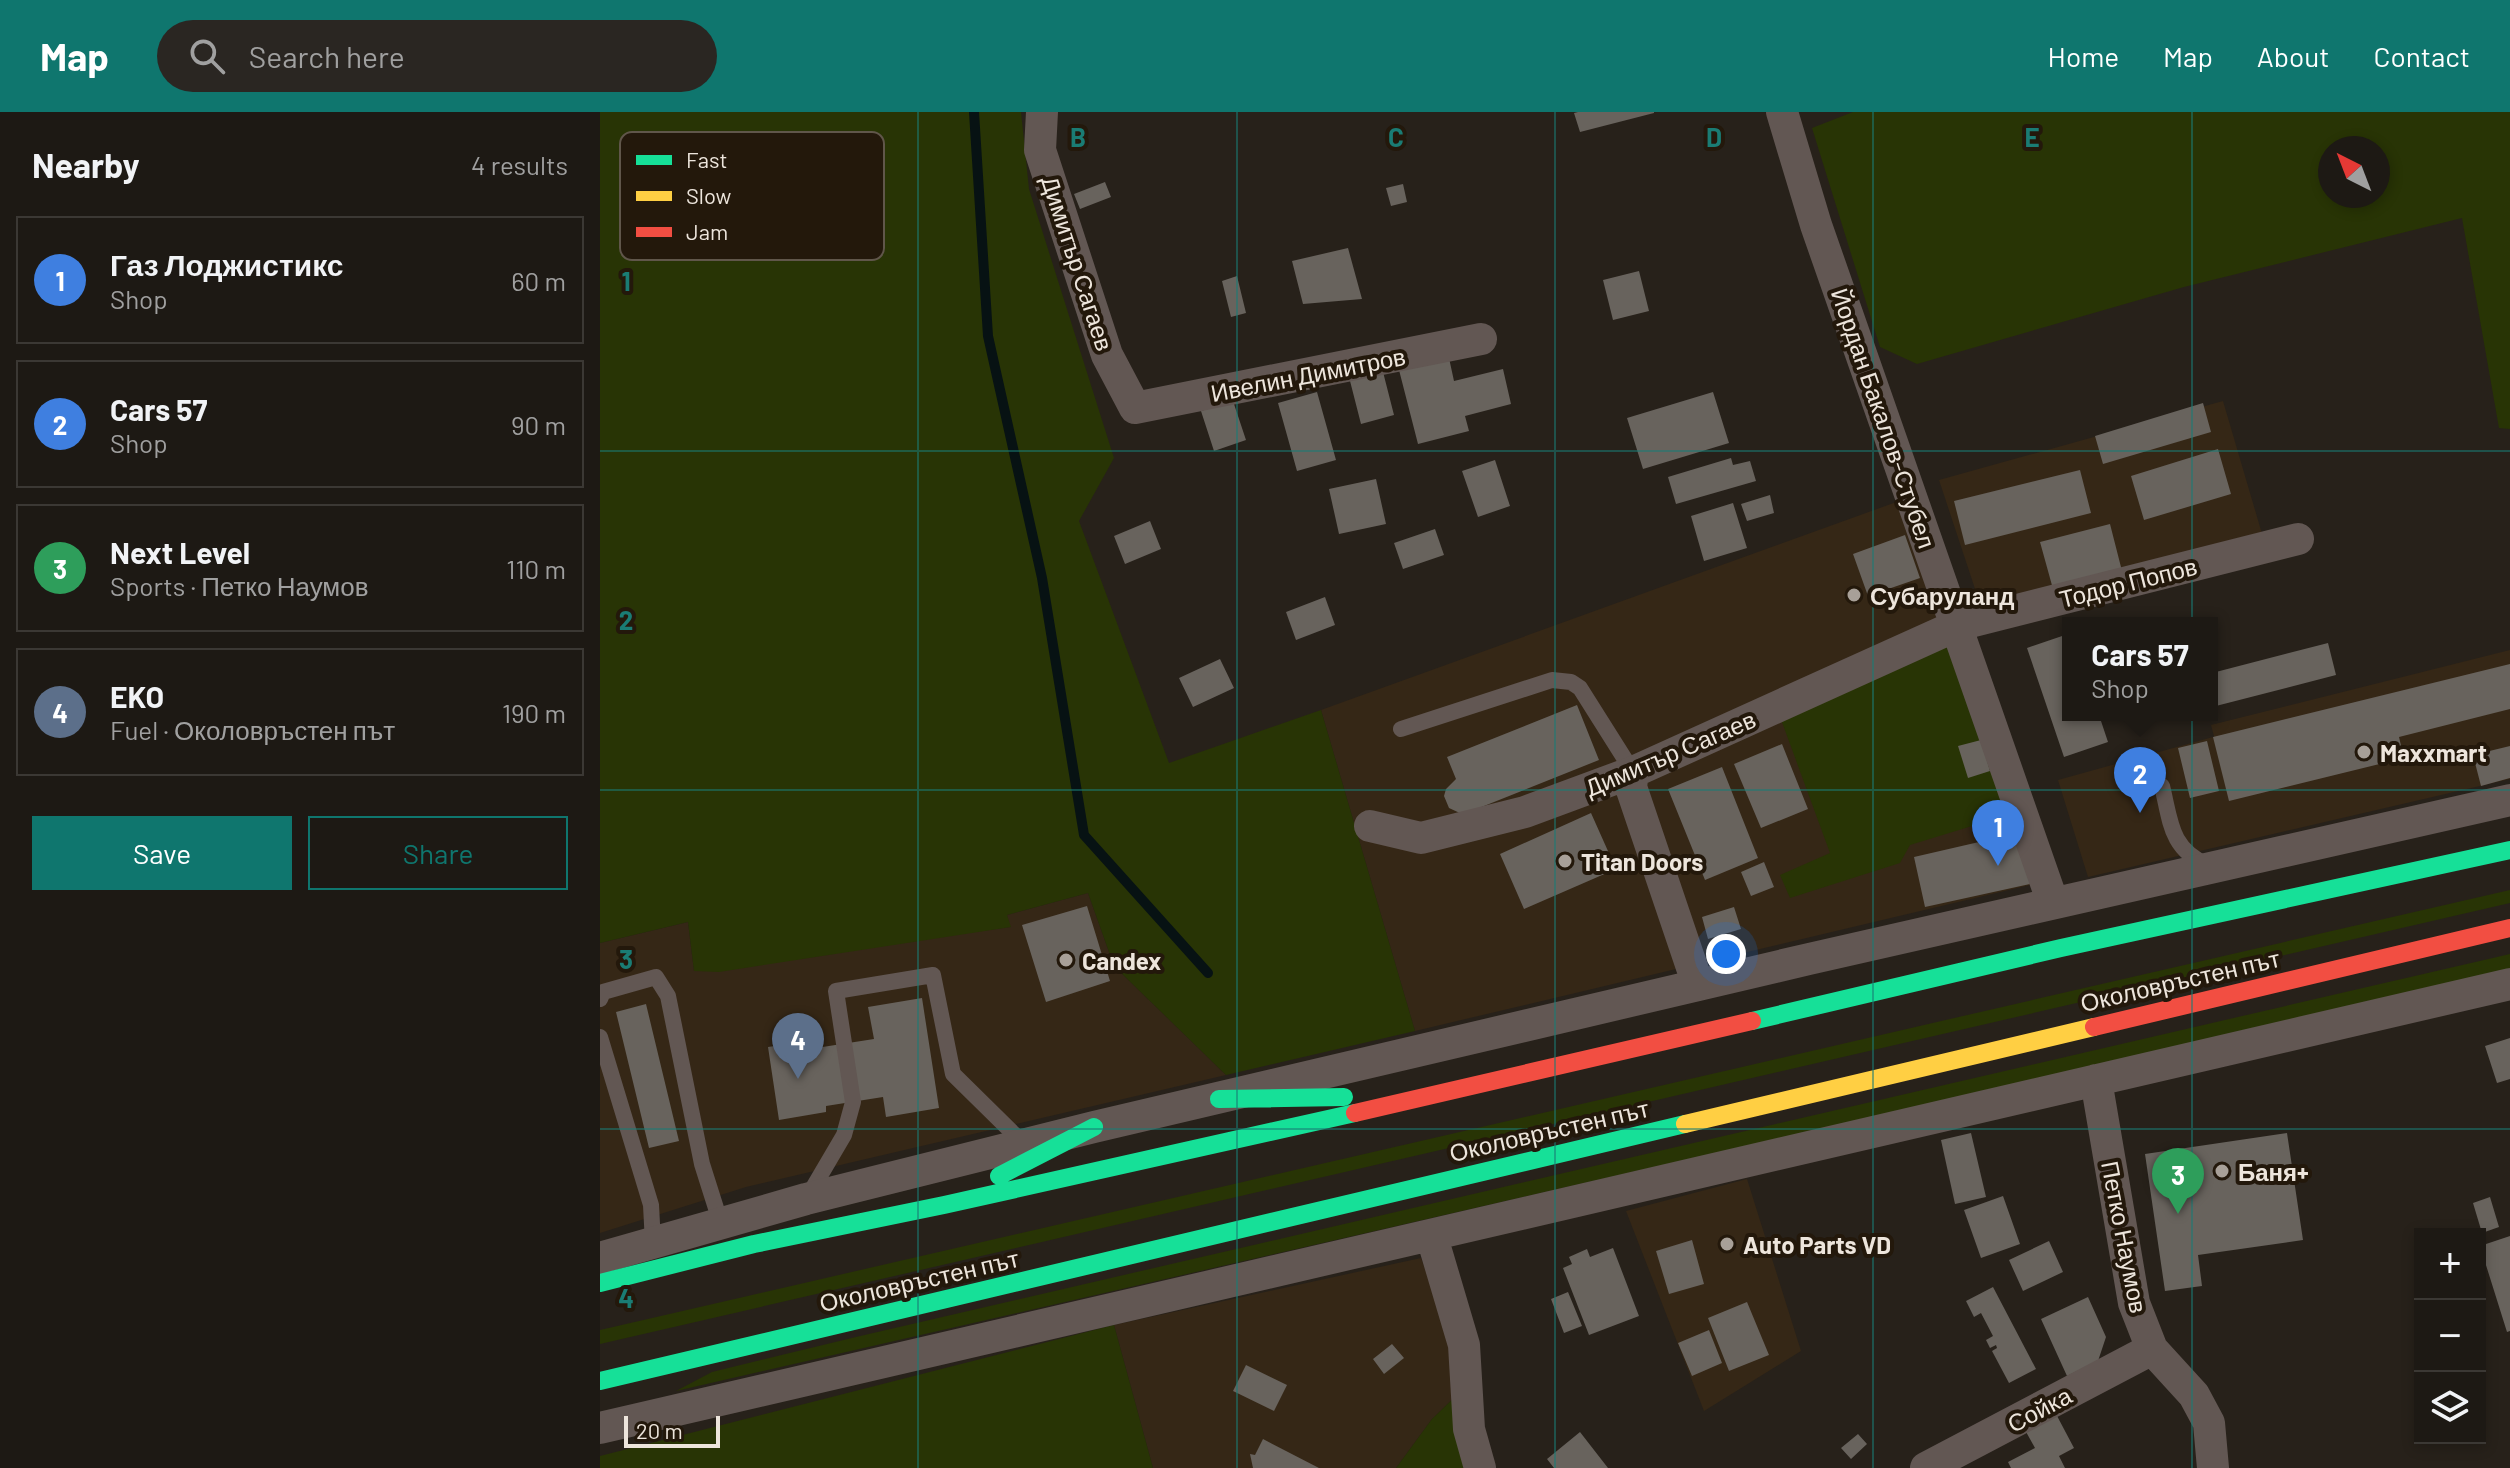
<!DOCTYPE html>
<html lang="en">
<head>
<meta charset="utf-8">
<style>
	body { margin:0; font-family:Barlow,sans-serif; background:#2a2622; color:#f1f3f6 }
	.controls { position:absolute; right:24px; bottom:24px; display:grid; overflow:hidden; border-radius:0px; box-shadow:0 4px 12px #0003 }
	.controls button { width:72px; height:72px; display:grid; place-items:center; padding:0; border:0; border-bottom:2px solid #3b3834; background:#1d1914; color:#f1f3f6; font:40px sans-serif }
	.compass { position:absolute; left:1718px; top:24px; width:72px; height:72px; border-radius:50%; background:#1d1914; box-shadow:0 4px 12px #0003; rotate:318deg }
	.scale { position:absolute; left:24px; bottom:20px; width:96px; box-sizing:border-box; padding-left:8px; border:4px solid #ede5dc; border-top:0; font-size:22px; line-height:28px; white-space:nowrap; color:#ede5dc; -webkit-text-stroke:6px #23180b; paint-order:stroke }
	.you { position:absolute; left:1126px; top:842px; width:28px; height:28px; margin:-20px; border:6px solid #fff; border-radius:50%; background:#1a73e8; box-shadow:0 0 0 12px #1a73e833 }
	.badge { display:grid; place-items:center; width:52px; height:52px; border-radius:50%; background:#0f766e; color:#fff; font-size:26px; font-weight:700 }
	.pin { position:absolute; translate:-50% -66px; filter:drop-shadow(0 2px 4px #0008) }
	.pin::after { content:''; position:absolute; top:42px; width:28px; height:24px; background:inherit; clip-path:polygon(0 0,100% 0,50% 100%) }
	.popup { position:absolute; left:1462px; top:505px; width:156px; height:104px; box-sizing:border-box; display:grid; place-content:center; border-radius:0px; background:#1d1914; filter:drop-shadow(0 2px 6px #0005); font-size:26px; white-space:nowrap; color:#a0a0a0 }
	.popup b { font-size:30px; color:#f1f3f6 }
	.popup::after { content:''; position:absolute; left:50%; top:100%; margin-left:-16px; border:16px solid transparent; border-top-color:#1d1914 }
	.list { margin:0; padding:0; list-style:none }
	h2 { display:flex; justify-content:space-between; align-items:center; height:104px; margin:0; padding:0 32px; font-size:34px }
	h2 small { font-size:26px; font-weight:400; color:#a0a0a0 }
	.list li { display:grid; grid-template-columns:52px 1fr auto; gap:24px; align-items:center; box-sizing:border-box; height:128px; margin:0 16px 16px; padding:0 16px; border:2px solid #3b3834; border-radius:0px }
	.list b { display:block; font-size:30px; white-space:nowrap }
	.list p { margin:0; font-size:26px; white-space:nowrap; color:#a0a0a0 }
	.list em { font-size:26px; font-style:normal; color:#a0a0a0 }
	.actions { display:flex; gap:16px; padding:24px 32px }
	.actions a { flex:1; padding:18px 0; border:2px solid #0f766e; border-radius:0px; text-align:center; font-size:28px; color:#0f766e }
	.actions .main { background:#0f766e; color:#fff }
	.icon { flex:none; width:44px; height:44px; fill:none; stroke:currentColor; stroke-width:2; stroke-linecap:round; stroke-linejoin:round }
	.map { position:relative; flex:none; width:1910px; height:1356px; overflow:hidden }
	header { display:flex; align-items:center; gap:48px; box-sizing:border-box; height:112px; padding:0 40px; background:#0f766e; color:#fff }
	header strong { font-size:38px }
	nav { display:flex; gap:44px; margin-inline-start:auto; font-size:28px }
	.search { width:560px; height:72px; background:#2a2622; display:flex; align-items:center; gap:20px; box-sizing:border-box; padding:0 28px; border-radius:44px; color:#a0a0a0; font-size:30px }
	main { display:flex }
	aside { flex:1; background:#1d1914 }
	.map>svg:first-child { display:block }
</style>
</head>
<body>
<header>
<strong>Map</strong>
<div class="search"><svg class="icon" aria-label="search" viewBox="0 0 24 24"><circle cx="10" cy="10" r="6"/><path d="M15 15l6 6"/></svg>Search here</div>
<nav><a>Home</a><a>Map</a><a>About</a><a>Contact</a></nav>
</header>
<main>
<aside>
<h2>Nearby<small>4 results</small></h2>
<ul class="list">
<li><span class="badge" style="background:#3f7fe0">1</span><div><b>Газ Лоджистикс</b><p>Shop</p></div><em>60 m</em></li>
<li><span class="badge" style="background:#3f7fe0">2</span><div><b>Cars 57</b><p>Shop</p></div><em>90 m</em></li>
<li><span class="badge" style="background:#2e9e5b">3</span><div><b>Next Level</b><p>Sports · Петко Наумов</p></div><em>110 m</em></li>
<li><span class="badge" style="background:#5c6f8a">4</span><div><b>EKO</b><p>Fuel · Околовръстен път</p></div><em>190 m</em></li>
</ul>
<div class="actions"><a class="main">Save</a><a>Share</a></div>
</aside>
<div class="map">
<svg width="1910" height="1356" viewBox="0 0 1910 1356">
	<rect width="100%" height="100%" fill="#27211a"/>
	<path fill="#352716" d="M1623 289 1665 432 1382 498 1339 368Z
		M1313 384 1447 769 815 919 721 598Z
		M1910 538V667L1488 765 1458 668 1613 625 1615 628 1611 613Z
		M488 781 514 854 626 963 146 1075 0 1121V831L88 810 94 859 410 815 407 803Z
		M1147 1067 1201 1239 1104 1299 1026 1099Z
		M821 1146 855 1238 858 1282 832 1307 796 1356H553L514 1213Z"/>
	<path fill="#283405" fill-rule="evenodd" d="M0 0H421L429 77 514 346 479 409 569 651 721 598 815 919 626 963 514 854 488 781 407 803 411 815 119 860 94 859 88 810 0 831Z
		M1253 0H1910V317L1899 316 1862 106 1584 175 1317 252 1280 235 1212 16ZM1730 36H1778V84H1730Z
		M1349 530 1408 703 1310 733 1300 751 1190 786 1180 763 1230 741 1179 602Z
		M1910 778V791L0 1232V1218Z
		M1910 842V859L76 1279 112 1260 256 1225Z
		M514 1213 553 1356H0V1344Z
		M858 1282 865 1356H796L832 1307Z"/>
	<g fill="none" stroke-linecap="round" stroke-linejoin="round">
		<path stroke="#071213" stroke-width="10" d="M374 0 388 224 442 466 484 723 608 861"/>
	</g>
	<path fill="#68635d" d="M978 0H1054V1L980 20 974 1Z
		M505 70 511 85 480 97 474 82Z
		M803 72 807 90 791 94 786 76Z
		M748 136 762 187 703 192 692 149Z
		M1039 159 1049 199 1013 208 1003 168Z
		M637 164 646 201 631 205 622 169Z
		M849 246 854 269 903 257 911 292 865 304 869 319 818 332 799 258Z
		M782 256 794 303 761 312 749 265Z
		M717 280 736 348 697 359 678 291Z
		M1113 280 1129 331 1043 357 1027 306Z
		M633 289 646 328 614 339 601 299Z
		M1603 291 1611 320 1503 352 1495 324Z
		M1618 337 1631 382 1544 408 1531 364Z
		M1131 346 1133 353 1150 349 1156 369 1076 392 1068 365Z
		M895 348 910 394 878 405 862 359Z
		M1480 358 1491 401 1365 433 1354 389Z
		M776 367 786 412 739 422 729 377Z
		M1170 383 1174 401 1147 409 1141 392Z
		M1133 391 1147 436 1104 449 1091 404Z
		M550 409 561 437 525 452 514 424Z
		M1510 412 1522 459 1453 477 1440 430Z
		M835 417 844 443 803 457 794 431Z
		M1305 423 1320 466 1268 484 1253 442Z
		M725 485 735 513 696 528 686 500Z
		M1468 522V603H1499L1508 630 1464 645 1427 536Z
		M1728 531 1736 563 1612 595V561Z
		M620 547 634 576 593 595 579 566Z
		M1910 552V597L1799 625 1804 646 1629 689 1613 625Z
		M977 593 999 648 869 700 862 702 849 696 844 684 846 677 856 667 847 645Z
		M1381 628 1390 659 1368 666 1358 634Z
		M1607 629 1619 679 1590 686 1578 636Z
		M1182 632 1208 697 1161 716 1134 652Z
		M1910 634V666L1881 674 1873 643Z
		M1122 655 1158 746 1105 768 1068 677Z
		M991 701 1016 757 924 797 900 742Z
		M1415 708 1430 772 1325 795 1314 745 1392 727 1389 714Z
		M1164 750 1174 775 1151 784 1141 760Z
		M487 794 510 869 446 890 422 813Z
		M1134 795 1141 817 1108 827 1102 805Z
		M322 886 339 996 286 1005 283 985 226 994V1000L179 1008 168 935 215 928 216 936 274 927 268 895Z
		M46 892 79 1029 49 1036 16 900Z
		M1910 926V967L1897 971 1885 934Z
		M1371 1021 1386 1085 1355 1092 1341 1028Z
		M1687 1021 1703 1128 1598 1143 1602 1174 1565 1179 1545 1042Z
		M1403 1084 1420 1132 1381 1146 1364 1098Z
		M1890 1085 1899 1115 1882 1121 1873 1091Z
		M1910 1124V1219L1907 1220 1880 1134Z
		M1092 1128 1104 1172 1069 1182 1056 1139Z
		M1449 1129 1463 1160 1423 1179 1409 1148Z
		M1013 1136 1039 1204 989 1223 963 1156 972 1152 969 1145 987 1137 990 1145Z
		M1393 1175 1436 1257 1409 1271 1392 1239 1397 1236 1396 1233 1390 1236 1386 1228 1393 1224 1381 1201 1374 1205 1366 1189Z
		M968 1180 982 1214 964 1221 951 1187Z
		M1488 1185 1506 1225 1498 1249 1467 1264 1441 1207Z
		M1147 1190 1169 1243 1129 1259 1108 1206Z
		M1109 1218 1122 1251 1092 1264 1078 1231Z
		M792 1232 804 1246 784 1262 773 1247Z
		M646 1253 687 1273 674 1299 633 1279Z
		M1456 1302 1474 1336 1459 1344 1465 1356H1411L1408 1350 1435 1336 1425 1318Z
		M980 1320 1008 1356H954L947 1347Z
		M1258 1322 1267 1332 1251 1347 1241 1336Z
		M663 1327 719 1356H653L650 1342 655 1343Z"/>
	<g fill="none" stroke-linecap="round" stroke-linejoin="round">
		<path stroke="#625753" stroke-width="16" d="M801 617 952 568 971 570 980 576 1033 660
			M1562 674C1571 711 1570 736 1607 753
			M0 887 3 880 56 865 68 884 102 1052 121 1112
			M0 925 51 1093 53 1131
			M207 1086 244 1023 253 990 236 879 333 863 353 962 425 1033"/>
		<path stroke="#625753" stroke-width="32" d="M442 0 440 38 507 243 535 296 881 227
			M1182 0 1216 113 1453 791
			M1033 660 1031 675 1098 873
			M770 714 821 726 925 700 1033 660 1358 513 1698 427
			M1496 968 1534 1191 1552 1237 1594 1283 1609 1311 1613 1356
			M832 1125 864 1233 869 1317 880 1356
			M0 1146 206 1087 494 1015 1209 847 1910 688
			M0 1316 1910 872
			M1326 1356 1552 1237"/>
		<path stroke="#16e098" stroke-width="18" d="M1152 909 1461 836 1910 738
			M619 987 744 985
			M399 1064 494 1015
			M0 1171 154 1132 344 1093 755 1001
			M0 1269 1085 1012"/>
		<path stroke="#ffcf43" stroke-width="18" d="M1085 1012 1494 915"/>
		<path stroke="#f24e42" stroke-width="18" d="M1494 915 1910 816
			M755 1001 1152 909"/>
	</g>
	<path fill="none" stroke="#1a7c74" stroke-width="2" stroke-opacity="0.55" d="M318 0V1356M637 0V1356M955 0V1356M1273 0V1356M1592 0V1356M0 339H1910M0 678H1910M0 1017H1910"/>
	<g fill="#a8a098" stroke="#23180b" stroke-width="3">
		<circle cx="1254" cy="483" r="8"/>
		<circle cx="1764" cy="640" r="8"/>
		<circle cx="965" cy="749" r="8"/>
		<circle cx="466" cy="848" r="8"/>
		<circle cx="1622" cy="1059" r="8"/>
		<circle cx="1127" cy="1132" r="8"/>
	</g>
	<g text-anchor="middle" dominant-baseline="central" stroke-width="8" stroke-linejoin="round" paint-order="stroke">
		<g font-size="24" fill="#ede5dc" stroke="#23180b">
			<text transform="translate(478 151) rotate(72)">Димитър Сагаев</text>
			<text transform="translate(708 262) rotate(-11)">Ивелин Димитров</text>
			<text transform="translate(1284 306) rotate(71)">Йордан Бакалов-Стубел</text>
			<text transform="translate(1528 470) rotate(-14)">Тодор Попов</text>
			<text transform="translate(1070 641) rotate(-23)">Димитър Сагаев</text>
			<text transform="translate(1580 868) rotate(-13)">Околовръстен път</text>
			<text transform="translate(949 1018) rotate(-13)">Околовръстен път</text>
			<text transform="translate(1525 1125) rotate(79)">Петко Наумов</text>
			<text transform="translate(319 1168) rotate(-13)">Околовръстен път</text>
			<text transform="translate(1439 1297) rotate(-28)">Сойка</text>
		</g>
		<g font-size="24" font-weight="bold" fill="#ede5dc" stroke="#23180b" text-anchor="start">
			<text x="1270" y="483">Субаруланд</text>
			<text x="1780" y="640">Maxxmart</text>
			<text x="981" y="749">Titan Doors</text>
			<text x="482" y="848">Candex</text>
			<text x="1638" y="1059">Баня+</text>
			<text x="1143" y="1132">Auto Parts VD</text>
		</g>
	</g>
	<rect x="20" y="20" width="264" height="128" rx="12" fill="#23180b" stroke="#60564a" stroke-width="2"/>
	<rect x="36" y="43" width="36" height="10" fill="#16e098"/>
	<rect x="36" y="79" width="36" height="10" fill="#ffcf43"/>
	<rect x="36" y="115" width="36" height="10" fill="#f24e42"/>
	<g font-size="22" fill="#ede5dc">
		<text x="86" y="56">Fast</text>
		<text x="86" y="92">Slow</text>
		<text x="86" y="128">Jam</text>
	</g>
	<g font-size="26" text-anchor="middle" font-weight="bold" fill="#1a7c74" stroke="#23180b" stroke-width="8" stroke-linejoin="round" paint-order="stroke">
		<text x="478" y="35">B</text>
		<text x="796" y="35">C</text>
		<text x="1114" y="35">D</text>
		<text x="1432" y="35">E</text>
		<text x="26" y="179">1</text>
		<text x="26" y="518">2</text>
		<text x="26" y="857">3</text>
		<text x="26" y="1196">4</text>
	</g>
</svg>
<div class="controls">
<button>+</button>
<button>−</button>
<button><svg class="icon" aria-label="layers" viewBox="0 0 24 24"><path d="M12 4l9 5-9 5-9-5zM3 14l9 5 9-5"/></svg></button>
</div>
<svg class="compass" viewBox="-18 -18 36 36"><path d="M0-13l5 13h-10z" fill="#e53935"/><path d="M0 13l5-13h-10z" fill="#a0a0a0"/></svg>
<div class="scale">20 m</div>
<div class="you"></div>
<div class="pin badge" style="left:1398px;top:754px;background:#3f7fe0">1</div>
<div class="pin badge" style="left:1540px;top:701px;background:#3f7fe0">2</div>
<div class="popup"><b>Cars 57</b>Shop</div>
<div class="pin badge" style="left:1578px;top:1102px;background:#2e9e5b">3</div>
<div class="pin badge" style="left:198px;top:967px;background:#5c6f8a">4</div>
</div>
</main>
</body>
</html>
